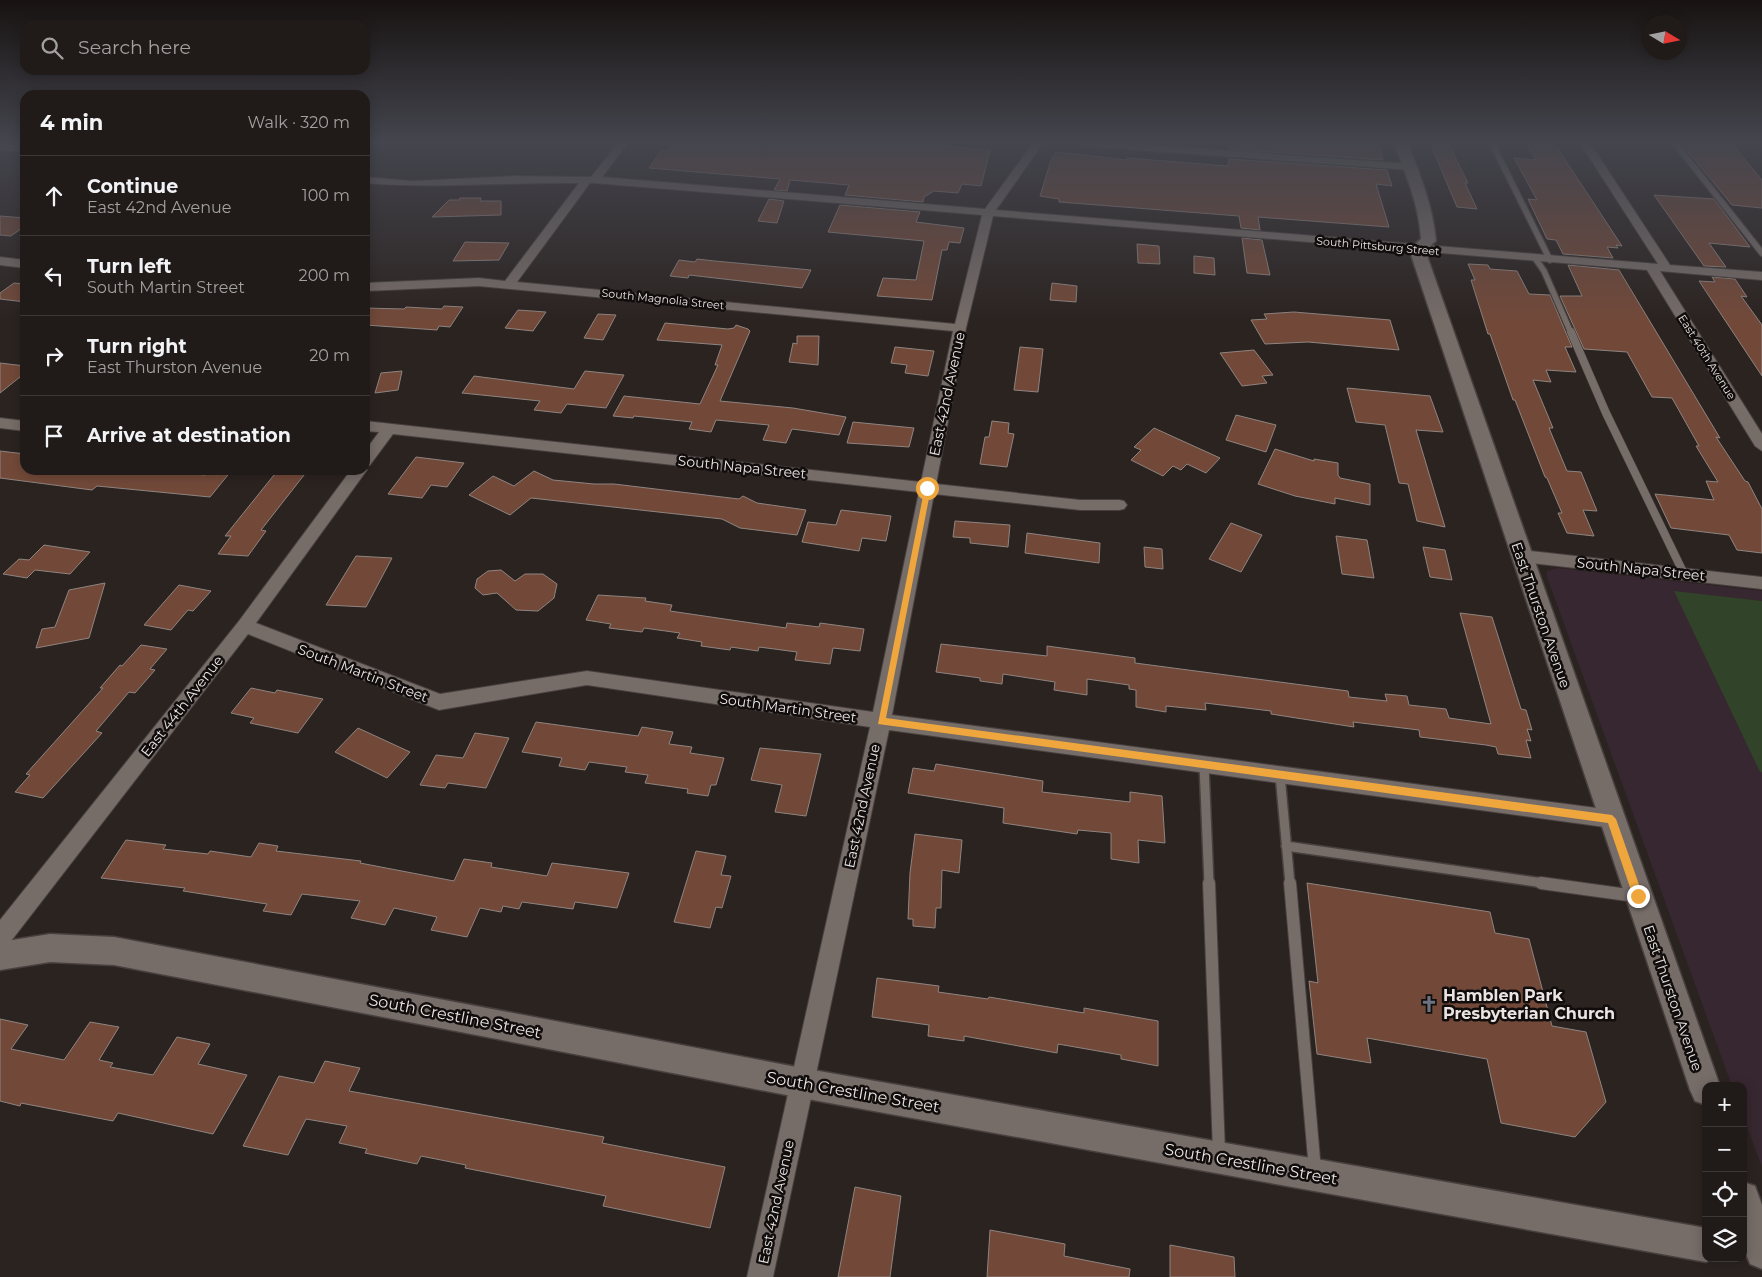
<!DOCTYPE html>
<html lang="en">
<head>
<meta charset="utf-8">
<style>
	body { margin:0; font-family:Montserrat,sans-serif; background:#282321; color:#f1f3f6 }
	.controls { position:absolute; right:15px; bottom:15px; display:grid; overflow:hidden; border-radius:10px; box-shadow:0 2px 12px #0003 }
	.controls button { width:45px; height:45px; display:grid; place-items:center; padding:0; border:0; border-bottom:1px solid #3d3837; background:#201a18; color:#f1f3f6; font:25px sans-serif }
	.compass { position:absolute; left:1642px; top:15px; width:45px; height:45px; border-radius:50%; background:#201a18; box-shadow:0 2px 12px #0003; rotate:100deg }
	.stop { position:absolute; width:15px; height:15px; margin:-11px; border:4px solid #efa73d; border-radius:50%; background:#fff }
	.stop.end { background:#efa73d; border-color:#fff; box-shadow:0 1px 5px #0008 }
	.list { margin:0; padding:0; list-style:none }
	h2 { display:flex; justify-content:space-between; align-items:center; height:65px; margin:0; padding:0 20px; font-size:21px }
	h2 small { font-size:16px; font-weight:400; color:#a2a1a2 }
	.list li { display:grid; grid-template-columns:32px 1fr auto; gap:15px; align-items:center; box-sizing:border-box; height:80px; padding:0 20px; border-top:1px solid #3d3837 }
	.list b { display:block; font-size:19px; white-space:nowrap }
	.list p { margin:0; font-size:16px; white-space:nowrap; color:#a2a1a2 }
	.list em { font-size:16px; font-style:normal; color:#a2a1a2 }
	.icon { flex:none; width:28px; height:28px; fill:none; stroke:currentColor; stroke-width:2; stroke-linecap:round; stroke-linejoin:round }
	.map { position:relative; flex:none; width:1762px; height:1277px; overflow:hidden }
	.search { position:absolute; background:#201a18; box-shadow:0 2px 12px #0003; left:20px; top:20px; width:350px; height:55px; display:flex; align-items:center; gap:12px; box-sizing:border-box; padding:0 18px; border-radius:15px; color:#a2a1a2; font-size:19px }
	.panel { position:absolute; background:#201a18; box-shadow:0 2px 12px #0003; left:20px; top:90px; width:350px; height:385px; border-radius:15px }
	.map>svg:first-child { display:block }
</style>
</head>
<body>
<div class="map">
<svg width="1762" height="1277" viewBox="0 0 1762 1277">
	<rect width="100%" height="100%" fill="#2b2320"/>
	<path fill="#372730" d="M1558 568 1762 591V1167L1743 1116V1086H1732L1547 577V571Z"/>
	<path fill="#314329" d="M1674 591 1762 601V772H1760Z"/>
	<path fill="#724939" stroke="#8e8480" d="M673 143H935L934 145 990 150 981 186 962 184 958 193 934 191 924 197 923 202 845 195 849 185 790 180 787 191 774 190 780 179 649 168 661 151H667Z
		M1229 143H1378L1383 160 1229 149Z
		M1430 143H1448L1468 183H1465L1477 209 1457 207Z
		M1526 143H1554L1622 246 1616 245 1618 248 1607 247 1613 258 1563 254 1556 240 1547 239 1528 199 1537 200 1514 158 1536 160Z
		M1681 143H1731L1762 180V208L1732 205Z
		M1056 152 1127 160V158L1228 166 1229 159 1387 170 1392 186 1376 184 1389 227 1258 217 1260 230 1241 228 1239 216 1059 202V199L1040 196 1052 157H1054Z
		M1654 195 1714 199 1750 247 1709 243 1726 267 1704 266Z
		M460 198H481L480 201H501V215L432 217 449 200H459Z
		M769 199 784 201 777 223 758 221Z
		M840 205 920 212 916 222 964 228 960 243 949 242 947 250H942L932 300 877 296 883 278 916 280 924 241 828 232Z
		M0 216 25 218V226L11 236 0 235Z
		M1242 238 1262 240 1270 275 1247 273Z
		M465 242 509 243 499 260 453 261Z
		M1137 244 1159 246 1160 264 1138 263Z
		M1194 256 1214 258 1215 275 1194 273Z
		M697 259 715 261 811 270 802 288 689 275 688 278 670 276 679 260 695 262Z
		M1468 264 1488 265 1490 269 1517 271 1529 294 1550 295 1572 347H1565L1576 372 1546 370 1551 382 1533 380 1553 428H1549L1567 471 1581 472 1597 511 1583 510 1594 536 1567 533 1558 513H1562L1547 478 1545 477 1515 400H1513L1490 334H1488L1471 280H1475Z
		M1568 265 1619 270 1720 438 1716 437 1745 481 1748 482 1762 509V553L1737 550 1729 535 1671 528 1655 494 1714 500 1706 481 1718 482 1696 446H1699L1672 398 1652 397 1627 352 1584 349 1560 296H1582Z
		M1712 277 1735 279 1747 297 1741 296 1762 325V376L1699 281 1715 282Z
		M14 283 25 284V302L0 299V293Z
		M1052 283 1077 286 1076 302 1050 300Z
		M444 306 463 307 450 327 439 326 437 330 365 325V308L404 309 406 307 442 309Z
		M518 310 546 312 533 331 505 328Z
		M1294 312 1390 320 1399 350 1308 342 1265 344 1251 320 1267 319 1264 314Z
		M598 314 616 315 603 340 584 338Z
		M665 323 728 329 734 328 736 325 748 329 750 331 720 401 793 408 846 417 839 435 792 429 786 443 763 440 769 425 716 420 711 432 689 429 692 422 634 416 633 418 613 416 624 396 700 404 718 365H715L722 345 657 340Z
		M797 336H819L818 365 789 362 793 343 797 344Z
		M895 347 934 351 928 376 905 373 907 365 891 363Z
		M1020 347 1043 349 1038 392 1014 390Z
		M1254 350 1273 375 1262 376 1267 383 1242 386 1220 353Z
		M0 363 25 366V373L0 393Z
		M402 371 398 390 375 393 381 373Z
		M585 371 624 375 606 408 567 404 561 413 534 410 540 401 462 393 474 376 574 389Z
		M1347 388 1430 396 1443 432 1416 430 1445 527 1417 521 1408 484 1399 483 1385 425 1356 422Z
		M1236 415 1276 425 1266 452 1226 440Z
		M992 421 1009 423 1008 433 1014 434 1007 467 980 464 985 437H989Z
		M853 422 914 428 909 447 847 443Z
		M1154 428 1220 458 1206 473 1187 464 1181 470 1173 466 1163 476 1131 460 1141 450 1134 447Z
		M1275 449 1314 461V459L1338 463V475L1340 478 1370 484V505L1335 498V504L1295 496 1258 484Z
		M0 451 25 454V470H140L173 474 175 472 205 475 209 470H232L210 497 97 486 92 490 0 478Z
		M416 457 464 463 447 487 431 485 422 498 388 494Z
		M278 470H308L261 530 266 531 248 556 218 554 231 536H225Z
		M534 471 553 480 594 484H614L739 499 743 496 757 503 806 510 797 535 740 528 722 519 531 498 510 515 469 495 493 476 514 486Z
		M841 510 891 516 886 541 862 538 859 551 802 542 808 522 836 525Z
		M955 521 1010 525 1008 547 970 543V538L953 537Z
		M1231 523 1262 535 1241 572 1209 559Z
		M1027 533 1100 543 1099 563 1025 553Z
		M1336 536 1367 540 1374 578 1342 574Z
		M44 545 90 552 70 574 35 570 27 578 3 574 19 559 29 560Z
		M1144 547 1162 549 1163 569 1145 567Z
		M1423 547 1445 550 1452 580 1430 577Z
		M356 556 392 558 366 607 326 605Z
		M501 570 515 581 525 574H543L557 584 554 598 538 611 516 610 497 593 483 595 475 588 477 579 488 571Z
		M105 583 89 638 36 648 42 629 55 627 69 590Z
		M179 585 211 591 193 611 188 610 171 630 144 625Z
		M598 595 646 598 645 601 672 605 670 611 786 628 787 623 819 627 820 623 864 629 860 651 833 648 830 664 795 660 797 652 759 647 758 651 731 647 730 650 701 646 702 642 677 638 680 633 644 628 642 632 609 628 611 624 586 620Z
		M1460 613 1492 617 1521 709 1526 710 1532 730 1527 729 1531 741 1526 740 1531 758 1498 754 1496 747 1486 745 1420 737 1419 730 1353 722 1354 727 1271 714V711L1205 703 1206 710 1166 706V712L1136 707V690L1129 689V685L1087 679V695L1054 690 1055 682 1003 674 1002 684 980 681V678L936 672 941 644 1047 656V646L1135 658V663L1348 691 1349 697 1387 701 1385 694 1407 696 1409 705 1446 709 1449 718 1491 724Z
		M141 645 167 649 150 669 155 670 135 693 129 692 96 731 102 733 43 798 15 792 30 775 26 774 103 688H100L120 665 122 666Z
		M251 688 275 693 277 690 323 699 298 733 250 723 254 718 231 713Z
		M536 722 638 736 642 727 673 732 669 744 692 747 690 753 724 758 716 785H711L708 796 687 793 688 789 645 783 648 775 625 772 627 767 589 762 585 770 559 766 562 758 522 752Z
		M358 728 410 752 387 778 335 752Z
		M475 733 509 738 486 788 448 783 445 788 420 785 436 755 463 758Z
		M760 748 821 754 806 816 775 812 782 785 751 780Z
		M936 764 1043 781 1042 792 1130 802V792L1162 796 1165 843 1138 840 1139 863 1111 859V833L1078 830 1077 834 1003 823 1004 808 908 793 913 768 934 771Z
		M915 834 962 840 959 873 942 870 941 908H936L935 928 913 926V919H908L910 873Z
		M126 840 166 845 163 849 208 854 210 851 251 857 259 843 278 846 276 851 361 861 360 863 454 881 464 859 492 863 491 867 547 876 552 863 629 873 617 908 575 902 573 909 522 902 519 909 503 906 501 912 480 908 467 937 431 930 437 917 394 908 385 925 351 918 360 901 302 894 291 915 263 911 267 904 183 891 185 888 101 878Z
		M696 851 726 856 721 875 731 876 722 908 716 907 710 928 674 922Z
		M1307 883 1490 912 1495 933 1529 939 1552 1026 1586 1032 1606 1102 1575 1137 1501 1123 1487 1059 1367 1038 1371 1063 1317 1054 1309 981 1318 983Z
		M877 978 939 986 938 992 988 999 989 997 1084 1013V1008L1158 1021V1066L1121 1059V1055L1058 1044 1057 1053 964 1036V1041L928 1036 929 1025 872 1017Z
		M0 1019 28 1025 11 1049 64 1060 90 1022 119 1027 99 1060 113 1063 110 1067 153 1075 177 1037 210 1044 198 1064 247 1075 213 1134 118 1113 113 1121 21 1103 20 1106 0 1101Z
		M325 1061 360 1068 349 1091 604 1137 602 1143 725 1167 710 1228 603 1206 606 1196 465 1168 466 1165 421 1156 417 1164 365 1153 367 1149 339 1143 347 1126 306 1119 288 1155 243 1146 279 1076 314 1083Z
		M855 1187 901 1196 890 1277H838Z
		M990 1230 1065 1244 1064 1256 1130 1269 1129 1277H987Z
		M1170 1245 1234 1257 1235 1277H1170Z"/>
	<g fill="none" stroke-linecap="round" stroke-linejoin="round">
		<g stroke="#47403e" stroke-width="8">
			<path id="service-far3" d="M1492 143 1550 260
				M1675 143 1762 253
				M1535 258 1544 271 1571 333"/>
		</g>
		<g stroke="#47403e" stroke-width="9">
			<path id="service-far2" d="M1571 332 1606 413 1684 574"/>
		</g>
		<g stroke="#47403e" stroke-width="12">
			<path id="service-far1" d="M1204 765 1209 884
				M1280 775 1290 884
				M1286 846 1550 884"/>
		</g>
		<g stroke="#47403e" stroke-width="14">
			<path id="service" d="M1209 883 1219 1152
				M1290 883 1315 1170
				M1541 883 1635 896"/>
		</g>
		<g stroke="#47403e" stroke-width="2">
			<path id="minor" d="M618 143H628L602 177 985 209 1033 143H1043L996 210 1658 264 1580 143H1590L1670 265 1762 272V280L1660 271 1762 434V451L1755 446 1647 270 993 216 966 328 936 484 1080 500H1119L1124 501 1127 505 1124 509 1119 510H1080L934 494 892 715 1612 810 1619 813 1622 819 1619 825 1612 828 889 730 773 1277H747L870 727 587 685 439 710 248 634 8 945 0 948V920L239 621 351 470H365V468L367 470 256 623 440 694 587 671 873 712 919 492 393 434 370 465 365 467V451L379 432 365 431V421L921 482 953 331 479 286 365 291V283L479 278 505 281 579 183C508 182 436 189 365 183V177L412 181 515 176 591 177ZM590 183H594L982 215 955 324 517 282Z
				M1078 143H1125L1410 164 1415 167 1410 170 1083 146Z
				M0 144 25 146V152L0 150Z
				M0 257 25 260V268L0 265Z
				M0 418 25 421V431L0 428Z
				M1521 550 1762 577V589L1521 562 1515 560 1513 556 1515 552Z"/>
		</g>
		<g stroke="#47403e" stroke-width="3">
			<path id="tertiary" d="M1394 143H1408C1420 175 1433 206 1436 241L1425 250 1720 1086H1706V1105L1695 1101 1690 1090 1409 249 1421 239C1419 205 1406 175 1394 143Z
				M50 934 114 937 802 1068 1706 1228V1258H1715L1706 1262 802 1098 114 965 50 962 0 970V942Z
				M1743 1182 1755 1186 1762 1205V1269L1750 1264 1743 1247Z"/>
		</g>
		<use href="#service-far3" stroke="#766c68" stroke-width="5.5"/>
		<use href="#service-far2" stroke="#766c68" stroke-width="8"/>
		<use href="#service-far1" stroke="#766c68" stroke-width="9"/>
		<use href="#service" stroke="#766c68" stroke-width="12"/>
		<use href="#minor" fill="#766c68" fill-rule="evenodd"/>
		<use href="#tertiary" fill="#766c68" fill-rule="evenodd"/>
	</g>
	<linearGradient id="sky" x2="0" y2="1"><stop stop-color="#181312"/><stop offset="0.44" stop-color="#44454e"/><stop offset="1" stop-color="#44454e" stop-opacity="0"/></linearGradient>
	<rect width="1762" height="322" fill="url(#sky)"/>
	<path fill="#efa73d" d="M925 486 931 488 886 718 1612 815 1616 819 1643 896 1641 899H1635L1633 896 1608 823 878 724Z"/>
	<defs>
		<g id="church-bare" transform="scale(1.35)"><path d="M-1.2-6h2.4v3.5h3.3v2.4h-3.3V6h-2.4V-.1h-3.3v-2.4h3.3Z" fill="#6b7280" stroke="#110d0c" stroke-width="2.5" paint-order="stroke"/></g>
	</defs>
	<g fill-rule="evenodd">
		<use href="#church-bare" x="1429" y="1004"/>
	</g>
	<g text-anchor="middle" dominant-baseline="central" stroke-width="5" stroke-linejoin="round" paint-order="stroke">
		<g font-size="11" fill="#eae5e3" stroke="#110d0c">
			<text transform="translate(1378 246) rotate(5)">South Pittsburg Street</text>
			<text transform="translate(663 299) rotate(6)">South Magnolia Street</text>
			<text transform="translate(1707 357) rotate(58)">East 40th Avenue</text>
		</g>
		<g font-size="14" fill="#eae5e3" stroke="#110d0c">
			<text transform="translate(947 394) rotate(-78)">East 42nd Avenue</text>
			<text transform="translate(742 467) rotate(6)">South Napa Street</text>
			<text transform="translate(1641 569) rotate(6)">South Napa Street</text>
			<text transform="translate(1541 615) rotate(71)">East Thurston Avenue</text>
			<text transform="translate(363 673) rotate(21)">South Martin Street</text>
			<text transform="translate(182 706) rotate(-52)">East 44th Avenue</text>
			<text transform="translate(788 708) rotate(8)">South Martin Street</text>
			<text transform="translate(862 806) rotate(-78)">East 42nd Avenue</text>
			<text transform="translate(1673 998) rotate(71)">East Thurston Avenue</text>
			<text transform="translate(776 1202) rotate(-78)">East 42nd Avenue</text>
		</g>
		<g font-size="16" font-weight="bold" fill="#eae5e3" stroke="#110d0c" text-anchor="start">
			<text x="1443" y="995">Hamblen Park<tspan x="1443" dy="18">Presbyterian Church</tspan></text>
		</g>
		<g font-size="16" fill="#eae5e3" stroke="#110d0c">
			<text transform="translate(455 1016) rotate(11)">South Crestline Street</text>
			<text transform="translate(853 1092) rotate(10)">South Crestline Street</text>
			<text transform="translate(1251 1164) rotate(10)">South Crestline Street</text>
		</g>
	</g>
</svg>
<div class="controls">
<button>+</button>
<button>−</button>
<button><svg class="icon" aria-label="locate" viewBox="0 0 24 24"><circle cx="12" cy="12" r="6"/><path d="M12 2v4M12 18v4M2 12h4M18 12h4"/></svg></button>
<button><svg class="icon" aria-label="layers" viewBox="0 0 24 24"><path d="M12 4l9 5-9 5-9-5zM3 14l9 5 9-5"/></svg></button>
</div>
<svg class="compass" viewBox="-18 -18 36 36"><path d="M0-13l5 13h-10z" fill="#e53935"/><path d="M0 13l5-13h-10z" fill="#a2a1a2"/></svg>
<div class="stop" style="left:927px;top:488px"></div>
<div class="stop end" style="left:1638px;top:896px"></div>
<div class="search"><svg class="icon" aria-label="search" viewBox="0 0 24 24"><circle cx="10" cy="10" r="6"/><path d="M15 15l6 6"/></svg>Search here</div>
<section class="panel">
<h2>4 min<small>Walk · 320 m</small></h2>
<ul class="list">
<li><svg class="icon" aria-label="ahead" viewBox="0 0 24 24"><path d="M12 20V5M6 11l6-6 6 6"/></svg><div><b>Continue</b><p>East 42nd Avenue</p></div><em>100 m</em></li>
<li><svg class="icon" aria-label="left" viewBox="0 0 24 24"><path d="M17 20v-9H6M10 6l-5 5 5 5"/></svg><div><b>Turn left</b><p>South Martin Street</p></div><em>200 m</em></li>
<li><svg class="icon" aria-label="right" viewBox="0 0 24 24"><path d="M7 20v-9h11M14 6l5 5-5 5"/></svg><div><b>Turn right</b><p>East Thurston Avenue</p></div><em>20 m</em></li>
<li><svg class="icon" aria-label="arrive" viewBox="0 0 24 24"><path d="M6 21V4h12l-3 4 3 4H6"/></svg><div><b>Arrive at destination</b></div></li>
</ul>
</section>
</div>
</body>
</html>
